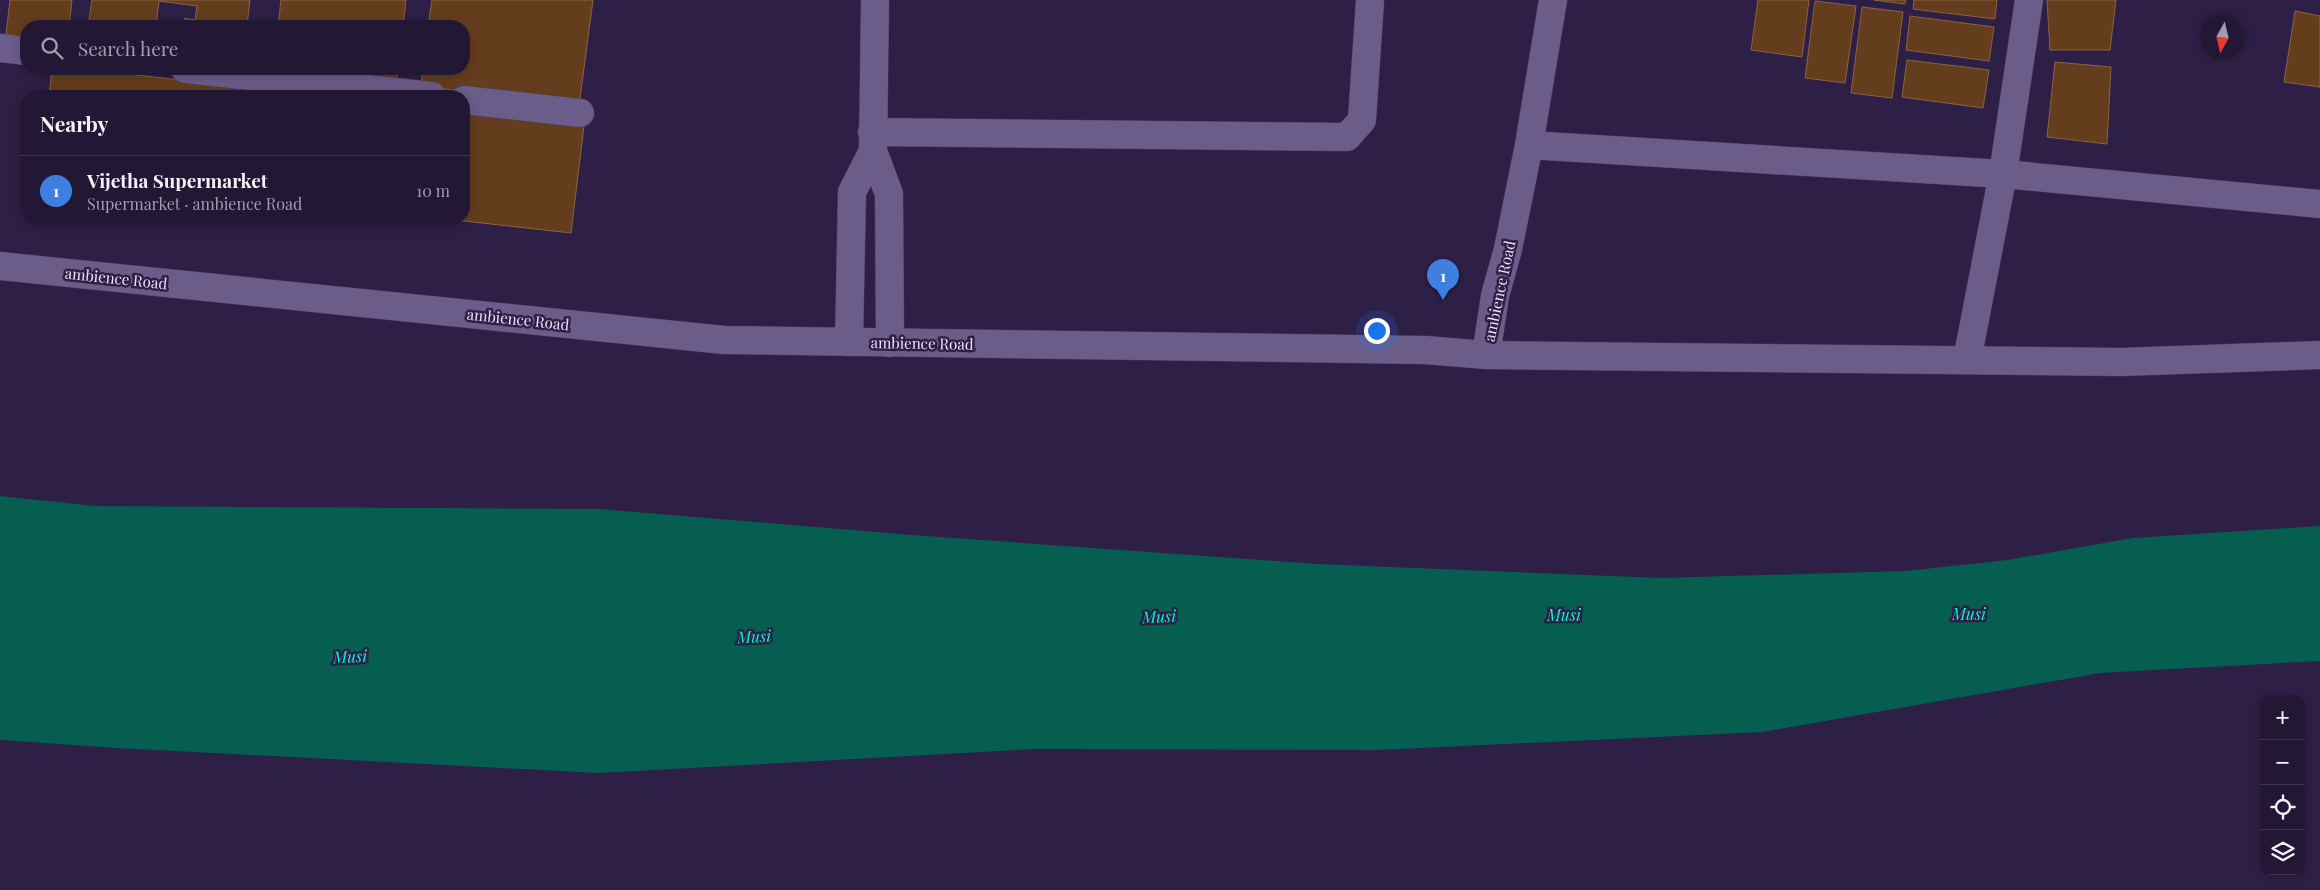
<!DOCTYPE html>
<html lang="en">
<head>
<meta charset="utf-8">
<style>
	body { margin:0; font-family:"Playfair Display",serif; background:#2a203c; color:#f1f3f6 }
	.controls { position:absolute; right:15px; bottom:15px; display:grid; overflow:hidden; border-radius:10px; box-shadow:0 2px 12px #0003 }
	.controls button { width:45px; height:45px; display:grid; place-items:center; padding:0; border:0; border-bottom:1px solid #3f364f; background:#221734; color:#f1f3f6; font:25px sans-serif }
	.compass { position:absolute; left:2200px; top:15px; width:45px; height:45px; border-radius:50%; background:#221734; box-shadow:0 2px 12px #0003; rotate:188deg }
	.you { position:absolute; left:1376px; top:330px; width:18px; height:18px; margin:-12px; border:4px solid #fff; border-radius:50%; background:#1a73e8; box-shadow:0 0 0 8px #1a73e833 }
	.badge { display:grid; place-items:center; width:32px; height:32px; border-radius:50%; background:#aec60a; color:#fff; font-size:16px; font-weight:700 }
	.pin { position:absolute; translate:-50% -41px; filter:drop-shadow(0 1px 2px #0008) }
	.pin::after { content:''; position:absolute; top:26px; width:18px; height:15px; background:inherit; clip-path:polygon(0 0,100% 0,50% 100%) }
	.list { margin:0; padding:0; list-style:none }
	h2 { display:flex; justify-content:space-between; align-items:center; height:65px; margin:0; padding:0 20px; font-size:21px }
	h2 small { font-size:16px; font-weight:400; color:#a29fac }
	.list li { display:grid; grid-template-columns:32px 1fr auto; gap:15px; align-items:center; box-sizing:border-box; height:70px; padding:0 20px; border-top:1px solid #3f364f }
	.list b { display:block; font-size:19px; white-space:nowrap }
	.list p { margin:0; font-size:16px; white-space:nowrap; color:#a29fac }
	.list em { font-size:16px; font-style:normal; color:#a29fac }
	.icon { flex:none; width:28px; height:28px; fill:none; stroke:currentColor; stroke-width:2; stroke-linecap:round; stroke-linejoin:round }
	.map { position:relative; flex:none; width:2320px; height:890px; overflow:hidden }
	.search { position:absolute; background:#221734; box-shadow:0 2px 12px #0003; left:20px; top:20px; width:450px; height:55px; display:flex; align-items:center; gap:12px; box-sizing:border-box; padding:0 18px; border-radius:20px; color:#a29fac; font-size:19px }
	.panel { position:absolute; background:#221734; box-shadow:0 2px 12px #0003; left:20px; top:90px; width:450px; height:135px; border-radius:20px }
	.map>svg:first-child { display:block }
</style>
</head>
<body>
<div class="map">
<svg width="2320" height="890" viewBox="0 0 2320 890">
	<rect width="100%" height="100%" fill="#2d1f46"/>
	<path fill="#065e50" d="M0 496 95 506 598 509 912 535 1318 564 1660 578 1906 571 2007 560 2133 538 2320 526V661L2100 673 1763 732 1379 750 1035 749 598 773 117 748 0 740Z"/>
	<path fill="#643d1d" stroke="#8c6343" d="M10 0H72L69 26H26V37L6 34Z
		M92 0H250L247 26H184L185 18 195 20 197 6 159 1 156 26H88Z
		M281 0H406L403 26H278Z
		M432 0H593L579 106 421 86 423 69H464V26H428Z
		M1758 0H1809L1802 57 1751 50Z
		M1874 0H1906L1905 4Z
		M1914 0H1997L1995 19 1913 9Z
		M2047 0H2116L2110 50H2050Z
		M1815 1 1856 6 1845 83 1805 78Z
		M1862 7 1903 12 1892 98 1851 93Z
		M2295 11 2320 16V87L2284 82Z
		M1910 16 1994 27 1989 61 1906 50Z
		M1907 60 1989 70 1983 108 1902 97Z
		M2055 62 2111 67 2107 144 2047 137Z
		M52 69H83L251 88 250 96H49Z
		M273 69H398L396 85Z
		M464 113 584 126 571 233 446 219H464Z"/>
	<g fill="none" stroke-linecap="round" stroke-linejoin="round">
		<g stroke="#493c5d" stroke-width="29">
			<path id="street" d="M2029 0 2003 174 2320 204
				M0 48 26 51
				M185 69 432 96
				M464 100 580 113
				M872 132 1347 137 1362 120 1370 0
				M1529 145 2003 174 1967 360
				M873 150 875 0
				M849 342 852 192 873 151 889 194 890 343
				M1486 355 1495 296 1508 249 1529 145 1553 0"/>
		</g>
		<g stroke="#493c5d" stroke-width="29">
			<path id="secondary" d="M0 266 724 340 1425 350 1486 355 2122 362 2320 355"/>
		</g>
		<use href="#street" stroke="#6b5d8a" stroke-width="28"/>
		<use href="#secondary" stroke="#6b5d8a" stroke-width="28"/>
	</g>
	<g text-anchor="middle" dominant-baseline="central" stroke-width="5" stroke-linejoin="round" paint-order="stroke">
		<g font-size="15" fill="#e9e2fc" stroke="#2d1f46">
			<text transform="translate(116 278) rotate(6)">ambience Road</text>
			<text transform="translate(1499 291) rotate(-78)">ambience Road</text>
			<text transform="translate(518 319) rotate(6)">ambience Road</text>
			<text transform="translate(922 343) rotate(1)">ambience Road</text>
		</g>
		<g font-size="16" font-style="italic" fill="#06f5d3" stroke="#2d1f46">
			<text x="1969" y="613">Musi</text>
			<text x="1564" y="614">Musi</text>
			<text transform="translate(1159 616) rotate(-3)">Musi</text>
			<text transform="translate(754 636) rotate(-3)">Musi</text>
			<text transform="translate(350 656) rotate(-3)">Musi</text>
		</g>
	</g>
</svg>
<div class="controls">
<button>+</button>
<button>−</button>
<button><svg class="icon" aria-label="locate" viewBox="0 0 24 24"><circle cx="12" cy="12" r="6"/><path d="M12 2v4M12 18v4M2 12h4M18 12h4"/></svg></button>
<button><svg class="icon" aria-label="layers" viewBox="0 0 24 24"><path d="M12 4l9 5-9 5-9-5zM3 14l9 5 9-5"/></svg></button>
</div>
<svg class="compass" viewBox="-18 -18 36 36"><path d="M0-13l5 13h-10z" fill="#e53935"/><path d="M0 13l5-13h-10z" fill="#a29fac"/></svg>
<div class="you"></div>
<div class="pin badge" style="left:1443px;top:300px;background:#3f7fe0">1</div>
<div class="search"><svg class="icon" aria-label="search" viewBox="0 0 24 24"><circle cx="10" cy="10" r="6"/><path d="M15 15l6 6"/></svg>Search here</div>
<section class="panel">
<h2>Nearby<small></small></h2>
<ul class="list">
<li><span class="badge" style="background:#3f7fe0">1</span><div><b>Vijetha Supermarket</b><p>Supermarket · ambience Road</p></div><em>10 m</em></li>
</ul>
</section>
</div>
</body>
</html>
